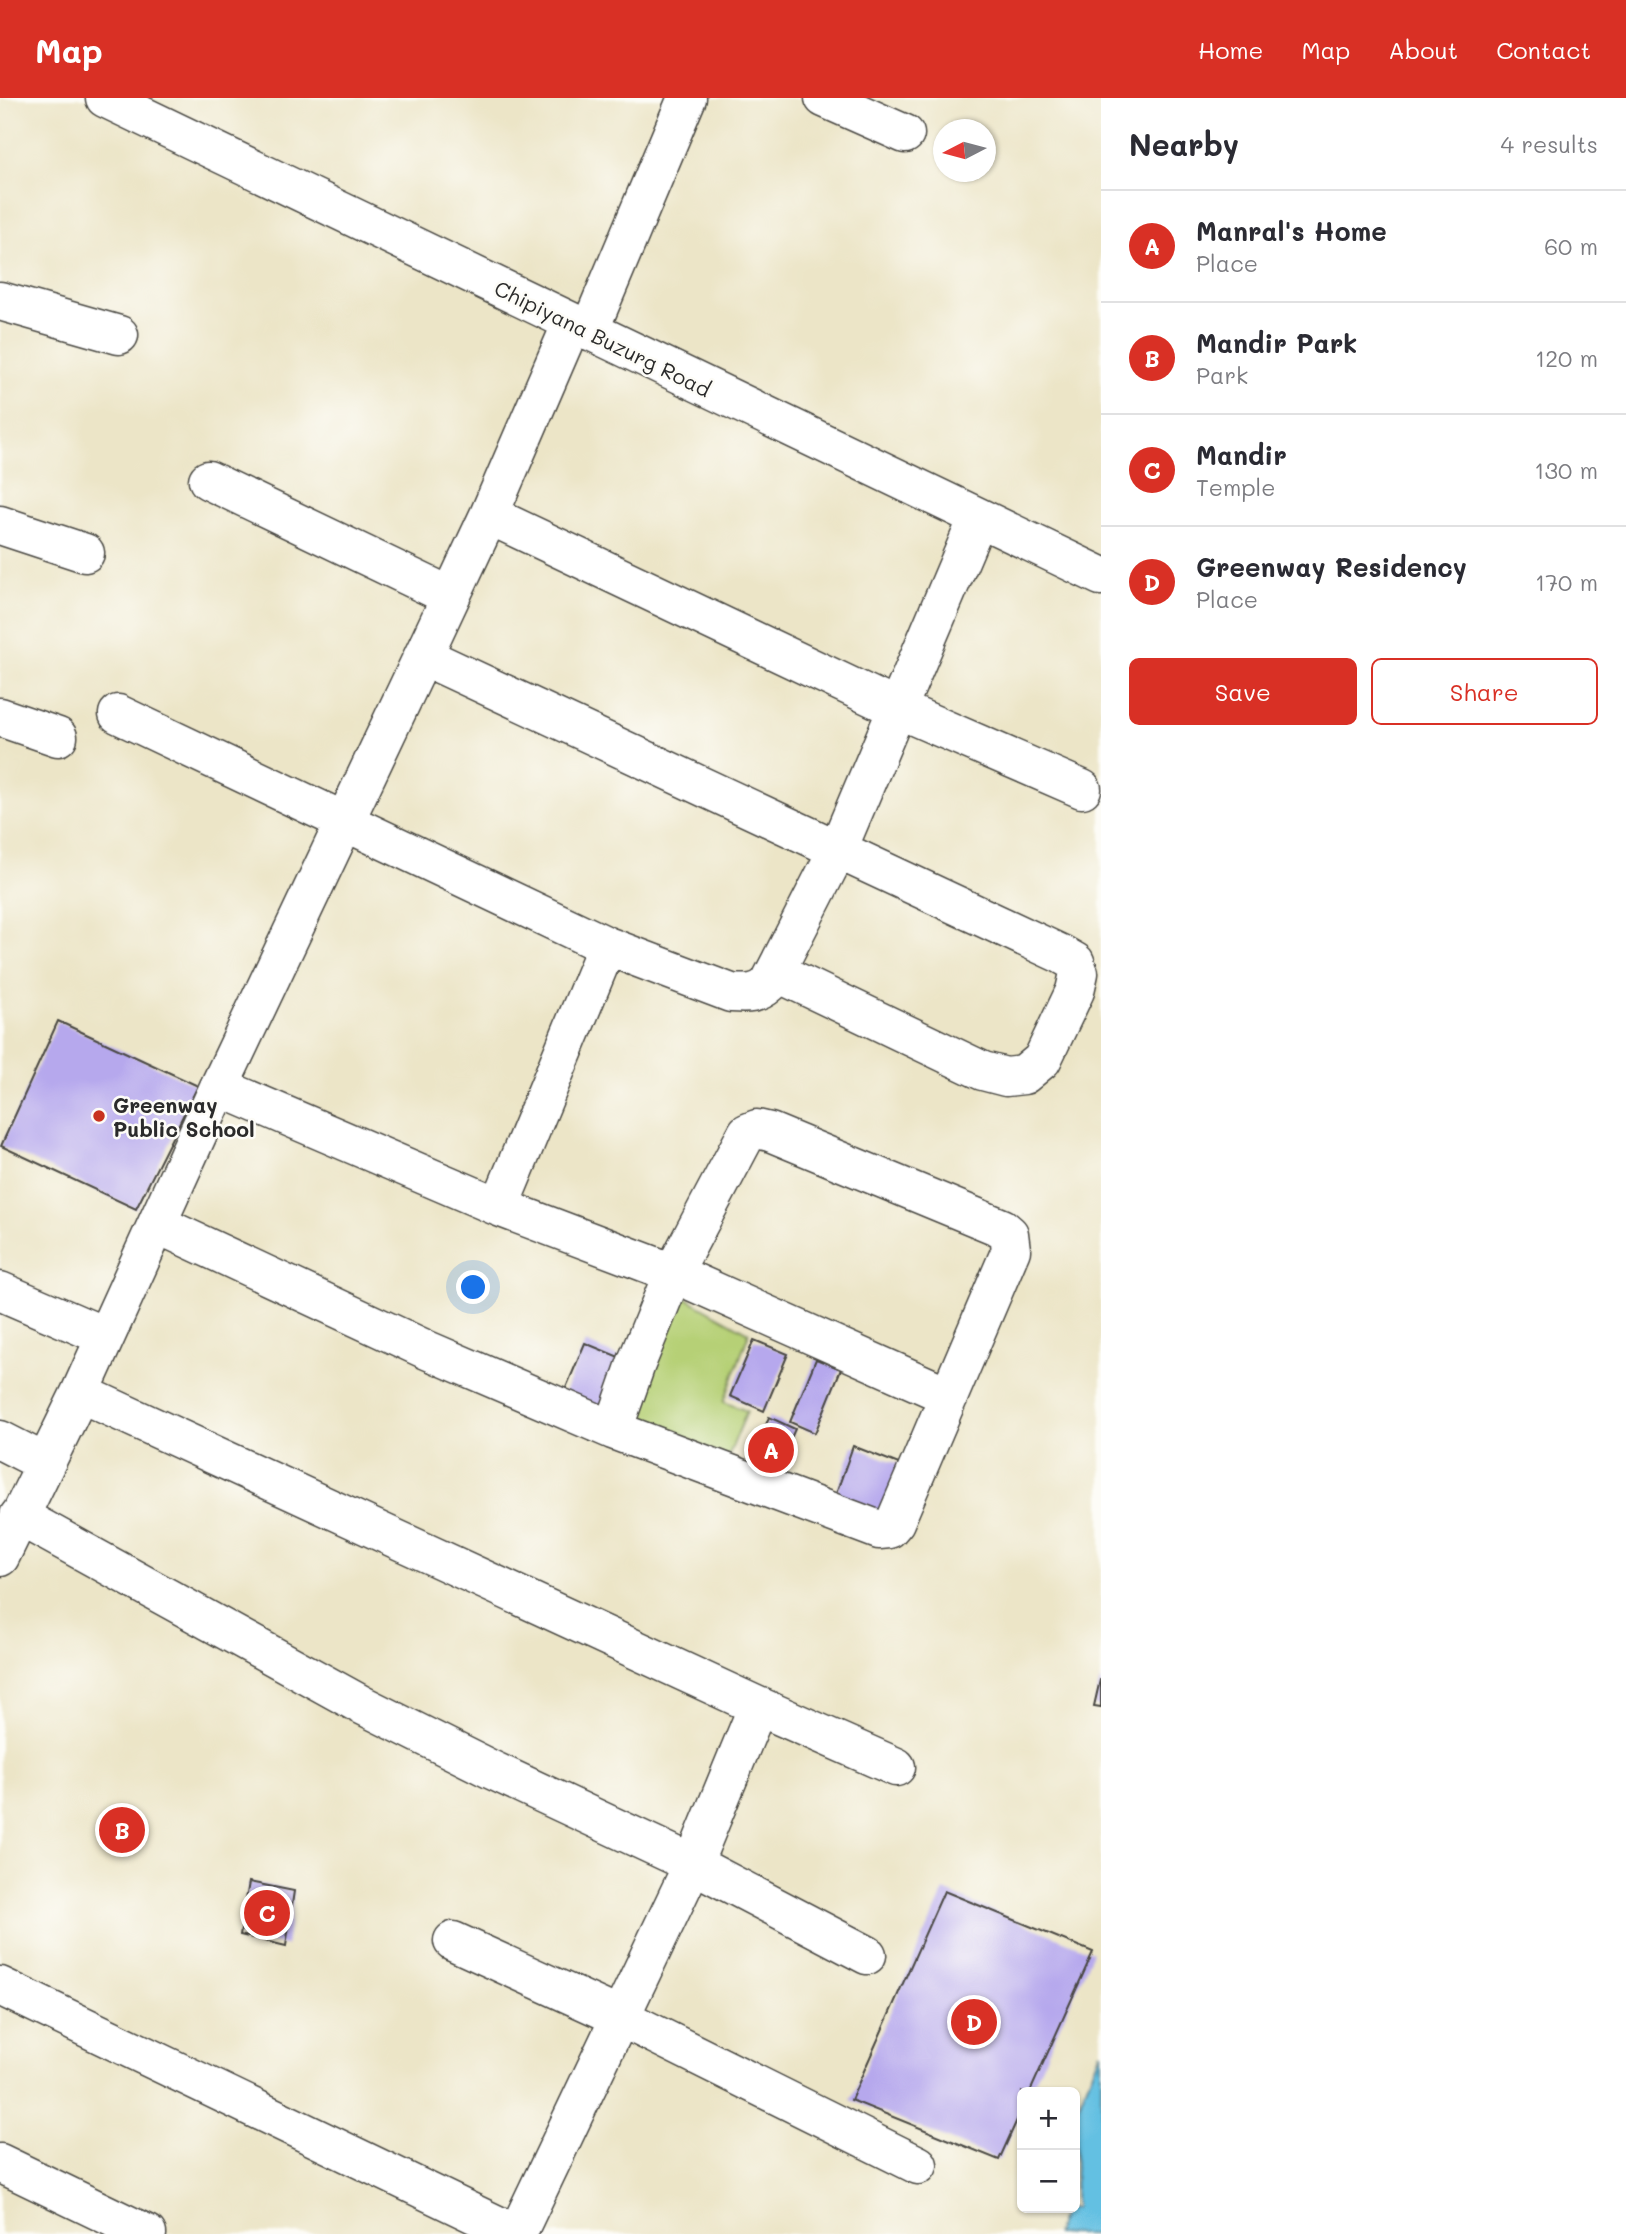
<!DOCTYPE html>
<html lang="en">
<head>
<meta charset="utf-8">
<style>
	body { margin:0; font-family:Mali,sans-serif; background:#f2f2f3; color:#2b2b33 }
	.controls { position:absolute; right:21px; bottom:21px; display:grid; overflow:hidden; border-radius:10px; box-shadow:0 2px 5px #0004 }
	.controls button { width:63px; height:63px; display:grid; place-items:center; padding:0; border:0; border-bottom:2px solid #e1e1e2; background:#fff; color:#2b2b33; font:35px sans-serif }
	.compass { position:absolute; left:933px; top:21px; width:63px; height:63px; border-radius:50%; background:#fff; box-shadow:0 2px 5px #0004; rotate:264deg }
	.you { position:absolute; left:474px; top:1190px; width:24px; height:24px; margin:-18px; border:5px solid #fff; border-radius:50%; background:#1a73e8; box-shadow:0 0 0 10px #1a73e833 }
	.badge { display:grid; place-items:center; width:46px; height:46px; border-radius:50%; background:#d93025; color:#fff; font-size:23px; font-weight:700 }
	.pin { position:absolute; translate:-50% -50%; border:4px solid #fff; box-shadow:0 2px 7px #0006 }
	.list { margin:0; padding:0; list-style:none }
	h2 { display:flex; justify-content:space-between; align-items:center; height:91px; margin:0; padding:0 28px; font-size:30px }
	h2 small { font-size:23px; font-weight:400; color:#7c7c81 }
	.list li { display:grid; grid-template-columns:46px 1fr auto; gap:21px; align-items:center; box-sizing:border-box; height:112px; padding:0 28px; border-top:2px solid #e1e1e2 }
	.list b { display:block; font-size:26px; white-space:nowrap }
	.list p { margin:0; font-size:23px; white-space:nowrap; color:#7c7c81 }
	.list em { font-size:23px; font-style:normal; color:#7c7c81 }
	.actions { display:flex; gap:14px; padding:21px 28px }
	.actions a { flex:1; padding:16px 0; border:2px solid #d93025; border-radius:10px; text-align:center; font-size:24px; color:#d93025 }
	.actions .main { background:#d93025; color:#fff }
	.map { position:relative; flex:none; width:1101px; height:2136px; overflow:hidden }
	header { display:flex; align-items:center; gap:42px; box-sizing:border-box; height:98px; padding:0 35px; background:#d93025; color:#fff }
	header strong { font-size:33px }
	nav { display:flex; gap:38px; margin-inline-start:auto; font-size:24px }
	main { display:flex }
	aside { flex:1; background:#fff }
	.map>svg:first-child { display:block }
</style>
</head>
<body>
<header>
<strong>Map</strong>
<nav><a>Home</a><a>Map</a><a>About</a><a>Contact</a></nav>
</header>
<main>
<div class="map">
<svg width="1101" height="2136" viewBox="0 0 1101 2136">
	<rect width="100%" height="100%" fill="#fdfcf7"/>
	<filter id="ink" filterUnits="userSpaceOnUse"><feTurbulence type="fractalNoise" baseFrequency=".0143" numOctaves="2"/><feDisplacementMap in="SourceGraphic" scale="14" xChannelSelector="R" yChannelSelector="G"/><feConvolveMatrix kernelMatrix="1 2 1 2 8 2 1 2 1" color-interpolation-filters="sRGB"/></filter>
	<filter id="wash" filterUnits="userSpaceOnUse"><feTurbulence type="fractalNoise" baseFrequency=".00686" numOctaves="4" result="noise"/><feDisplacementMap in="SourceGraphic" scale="28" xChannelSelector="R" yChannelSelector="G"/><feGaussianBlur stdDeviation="1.57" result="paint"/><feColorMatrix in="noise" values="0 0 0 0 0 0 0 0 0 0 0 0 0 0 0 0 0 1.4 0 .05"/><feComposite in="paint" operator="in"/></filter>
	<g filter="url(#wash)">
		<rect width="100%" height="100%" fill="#ece5c7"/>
		<path fill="#b6d076" stroke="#707e50" stroke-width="2" d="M677 1195 749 1235 724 1304 747 1313 726 1364 624 1329Z"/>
		<path fill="#64c0e2" stroke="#487686" stroke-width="2" d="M1101 1953V2136H1055L1064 2110H1075L1076 2013Z"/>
		<g id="blocks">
			<path fill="#b6a8ed" d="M58 923 198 988 136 1111 1 1048Z
				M754 1242 788 1256 764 1313 730 1298Z
				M585 1245 636 1266 611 1325 560 1304Z
				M816 1261 841 1271 815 1335 790 1324Z
				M769 1319 795 1331 772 1382 748 1372Z
				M853 1348 904 1368 879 1432 830 1413Z
				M1100 1582H1101V1609L1094 1608Z
				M249 1784 294 1793 286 1848 240 1837Z
				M944 1793 1093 1854 1030 1994H1022V2011L999 2062 851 2002Z"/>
		</g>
	</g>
	<g filter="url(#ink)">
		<use href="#blocks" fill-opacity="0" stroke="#484742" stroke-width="2"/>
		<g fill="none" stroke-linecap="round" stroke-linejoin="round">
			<g stroke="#484742" stroke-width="41">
				<path id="street" d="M105 0 1101 478
					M824 0 905 36
					M0 203 119 237
					M589 233 687 0
					M208 382 450 498
					M489 417 898 611 1082 691
					M0 427 85 455
					M423 558 1061 856 1075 864 1079 875 1075 893 1042 962 1024 977 1006 979 983 973 776 874
					M118 616 607 848 731 895C747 896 757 897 769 886L837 753 978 420
					M0 619 58 639
					M219 989 499 1109 673 1175 949 1298
					M499 1109 607 848
					M157 1126 427 1252 613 1332 879 1432 889 1431 895 1424 1011 1152 1009 1136 1002 1130 770 1034 757 1031 747 1035 673 1175 636 1266 613 1332
					M0 1193 104 1238
					M80 1295C305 1401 533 1502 758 1608L693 1766 517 2136
					M0 1342 45 1365
					M19 1418 360 1606 490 1671 693 1766 867 1857
					M0 1459 80 1295 219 989 423 558 489 417 572 225
					M758 1608 896 1669
					M453 1843 622 1920 918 2067
					M0 1888 516 2136
					M0 2065 147 2136"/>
			</g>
			<use href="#street" stroke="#fff" stroke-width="38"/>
		</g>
	</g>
	<circle fill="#c8321e" stroke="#fdfcf7" stroke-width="2.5" cx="99" cy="1018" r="7"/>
	<g text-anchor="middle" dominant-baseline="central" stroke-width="5" stroke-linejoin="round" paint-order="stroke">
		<g font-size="21" fill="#2b2b2b" stroke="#fdfcf7">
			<text transform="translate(603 240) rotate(26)">Chipiyana Buzurg Road</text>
		</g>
		<g font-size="21" font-weight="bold" fill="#2b2b2b" stroke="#fdfcf7" text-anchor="start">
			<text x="113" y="1006">Greenway<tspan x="113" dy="24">Public School</tspan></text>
		</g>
	</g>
</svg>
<div class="controls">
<button>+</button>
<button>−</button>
</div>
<svg class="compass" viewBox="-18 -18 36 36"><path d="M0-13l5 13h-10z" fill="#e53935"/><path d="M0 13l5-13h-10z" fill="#7c7c81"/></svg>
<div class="you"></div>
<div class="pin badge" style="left:771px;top:1352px">A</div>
<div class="pin badge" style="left:122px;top:1732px">B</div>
<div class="pin badge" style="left:267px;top:1815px">C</div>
<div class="pin badge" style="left:974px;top:1924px">D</div>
</div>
<aside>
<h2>Nearby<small>4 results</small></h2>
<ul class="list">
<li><span class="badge">A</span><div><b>Manral's Home</b><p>Place</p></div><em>60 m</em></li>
<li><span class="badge">B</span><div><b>Mandir Park</b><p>Park</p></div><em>120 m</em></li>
<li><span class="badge">C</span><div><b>Mandir</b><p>Temple</p></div><em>130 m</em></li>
<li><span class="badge">D</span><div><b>Greenway Residency</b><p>Place</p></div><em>170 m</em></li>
</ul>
<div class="actions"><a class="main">Save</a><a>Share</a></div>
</aside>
</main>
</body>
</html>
